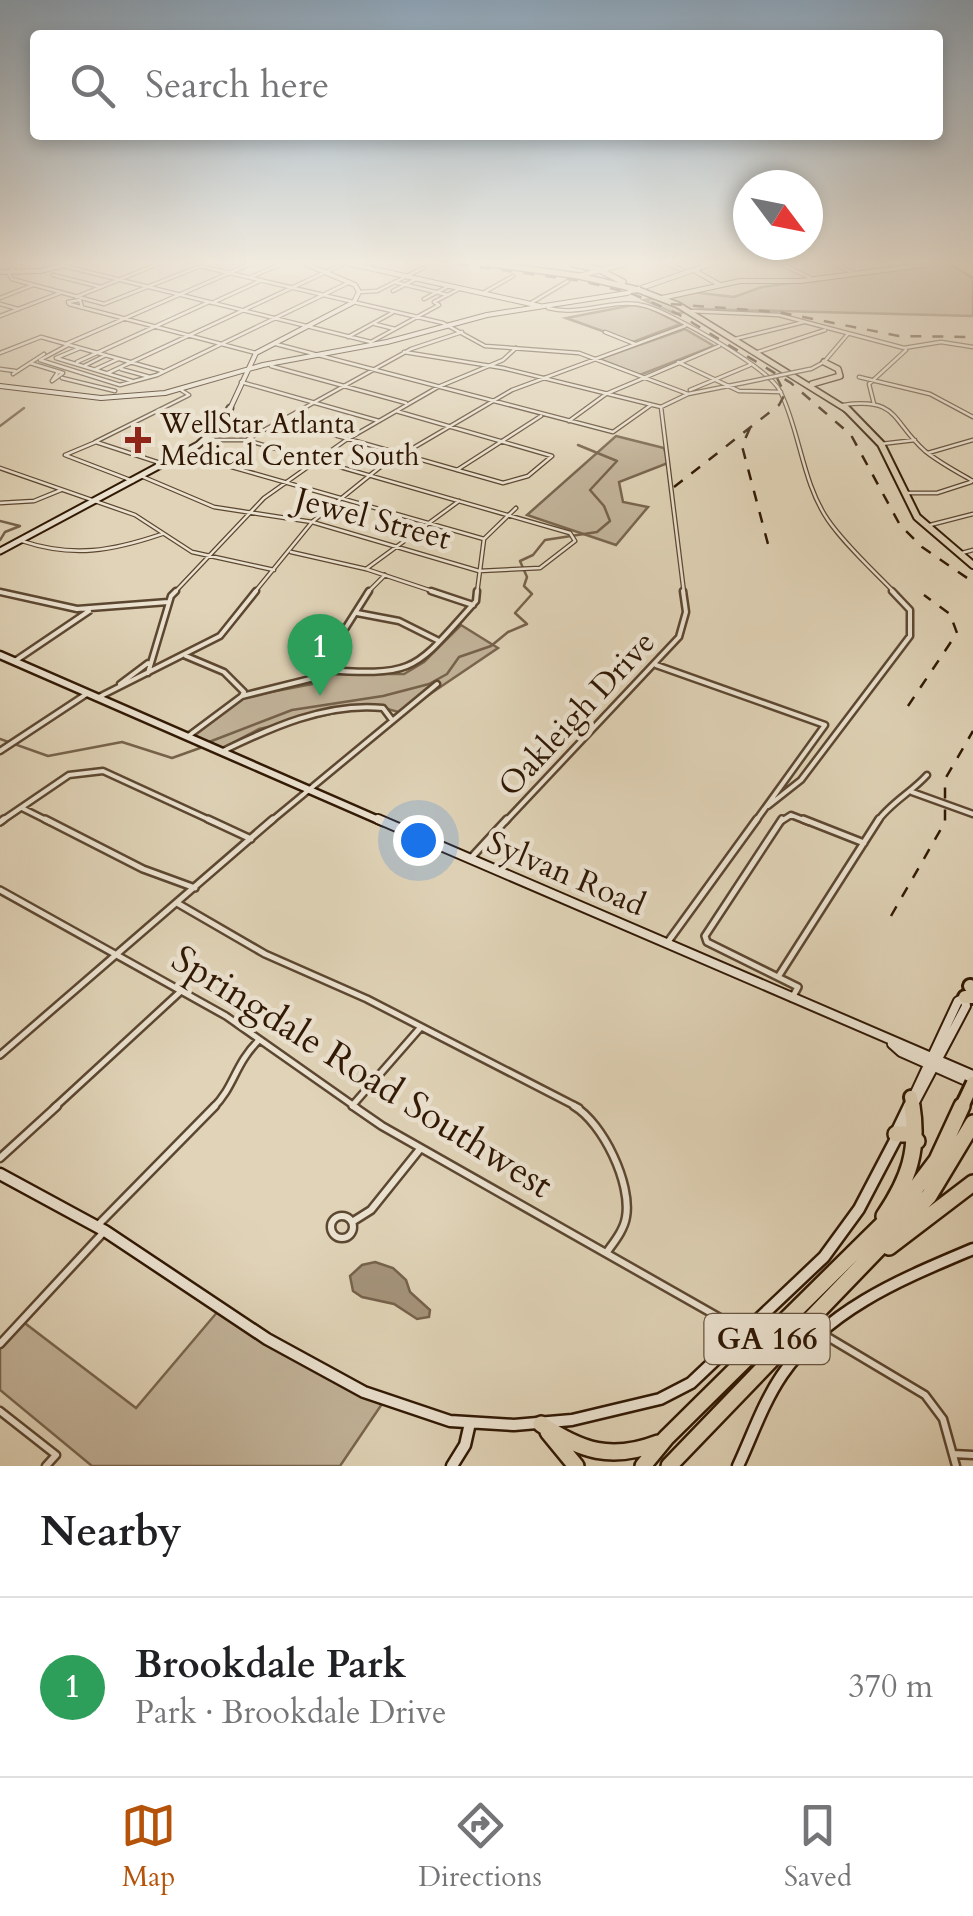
<!DOCTYPE html>
<html lang="en">
<head>
<meta charset="utf-8">
<style>
	body { margin:0; font-family:Cardo,serif; background:#f2f2f2; color:#202124 }
	.compass { position:absolute; left:733px; top:170px; width:90px; height:90px; border-radius:50%; background:#fff; box-shadow:0 5px 15px #0003; rotate:122deg }
	.you { position:absolute; left:418px; top:840px; width:35px; height:35px; margin:-25px; border:8px solid #fff; border-radius:50%; background:#1a73e8; box-shadow:0 0 0 15px #1a73e833 }
	.badge { display:grid; place-items:center; width:65px; height:65px; border-radius:50%; background:#b45309; color:#fff; font-size:32px; font-weight:700 }
	.pin { position:absolute; translate:-50% -82px; filter:drop-shadow(0 2px 5px #0008) }
	.pin::after { content:''; position:absolute; top:52px; width:35px; height:30px; background:inherit; clip-path:polygon(0 0,100% 0,50% 100%) }
	.list { margin:0; padding:0; list-style:none }
	h2 { display:flex; justify-content:space-between; align-items:center; height:130px; margin:0; padding:0 40px; font-size:42px }
	h2 small { font-size:32px; font-weight:400; color:#757577 }
	.list li { display:grid; grid-template-columns:65px 1fr auto; gap:30px; align-items:center; box-sizing:border-box; height:180px; padding:0 40px; border-top:2px solid #e0e0e0 }
	.list b { display:block; font-size:38px; white-space:nowrap }
	.list p { margin:0; font-size:32px; white-space:nowrap; color:#757577 }
	.list em { font-size:32px; font-style:normal; color:#757577 }
	.icon { flex:none; width:55px; height:55px; fill:none; stroke:currentColor; stroke-width:2; stroke-linecap:round; stroke-linejoin:round }
	.map { position:relative; flex:none; width:973px; height:1466px; overflow:hidden }
	.search { position:absolute; background:#fff; box-shadow:0 5px 15px #0003; left:30px; right:30px; top:30px; height:110px; display:flex; align-items:center; gap:25px; box-sizing:border-box; padding:0 35px; border-radius:10px; color:#757577; font-size:38px }
	.sheet { height:310px; background:#fff }
	nav { display:flex; justify-content:space-around; align-items:center; box-sizing:border-box; height:140px; border-top:2px solid #e0e0e0; background:#fff; font-size:28px; color:#757577 }
	nav a { display:grid; justify-items:center; gap:5px }
	nav .on { color:#b45309 }
	.map>svg:first-child { display:block }
</style>
</head>
<body>
<div class="map">
<svg width="973" height="1466" viewBox="0 0 973 1466">
	<rect width="100%" height="100%" fill="#e0d3b7"/>
	<filter id="stains"><feTurbulence type="fractalNoise" baseFrequency=".002" numOctaves="4"/><feColorMatrix values="0 0 0 0 .2 0 0 0 0 .09 0 0 0 0 .02 0 0 0 .5 -.17"/></filter>
	<radialGradient id="worn" r=".72"><stop offset=".6" stop-color="#630" stop-opacity="0"/><stop offset="1" stop-color="#630" stop-opacity=".3"/></radialGradient>
	<path fill="#c2b399" stroke="#79664e" stroke-width="2.5" d="M927 264H950L973 278V316L700 309 676 314 644 300 692 292 734 297 762 287Z
		M633 305 649 308 681 324 633 342 566 318Z
		M685 329 714 346 640 375 599 359Z
		M616 436 664 448 668 463 619 482 623 502 648 507 616 545 527 515Z
		M461 625 498 648 402 713 373 705 259 729 219 750 189 737 245 697 312 684 325 674H404L424 662Z
		M219 1310 382 1404 340 1466H92L0 1390V1344L22 1321 136 1408Z"/>
	<path fill="#a4937a" stroke="#76624b" stroke-width="2.5" d="M375 1262 393 1268 406 1280 410 1292 430 1310 429 1317 417 1319 394 1304 362 1297 353 1291 350 1276 362 1265Z"/>
	<g fill="none" stroke-linecap="round" stroke-linejoin="round">
		<path stroke="#76624b" stroke-width="2.5" d="M0 426 24 408
			M0 521 20 526 5 532 0 540
			M0 739 48 756 122 742 172 758 200 748
			M209 742 292 710 383 696 429 684 447 674 459 657 491 646 508 632 527 624 515 613 532 594 524 586 527 577 520 561 533 555 545 540 597 532 610 521 604 506 590 490 617 461 578 445"/>
		<g stroke="#5c4731" stroke-width="5">
			<path id="street-far3" d="M15 264 9 274 12 279 104 304 198 267
				M667 264 682 270
				M781 264 815 280
				M834 264 854 273
				M64 266 371 342 439 305 434 302 461 288
				M200 266 443 323 485 346 579 353 688 394
				M53 275 101 287
				M251 277 281 264
				M394 282 448 295
				M393 291 416 279
				M359 292 377 291 423 268
				M483 293 513 276
				M76 297 158 264
				M0 298 33 285
				M424 299 449 286
				M212 303 262 280
				M531 303 568 281
				M0 304 18 309
				M82 307 80 300 68 302 69 304 256 353
				M548 308C581 317 614 297 646 306 673 314 769 368 780 391 800 431 802 482 828 520 846 546 873 570 895 593
				M689 311 779 315 904 348 941 342 973 347
				M0 316 60 293
				M375 324 395 329
				M605 332 635 344
				M348 337 392 313
				M735 339 804 322
				M66 344 250 264
				M276 344 613 432 651 405
				M68 345 40 360 120 385 157 375 350 282
				M80 348 56 358 132 381
				M404 352 503 368 661 407
				M758 352 825 330
				M0 353 41 337 162 371
				M77 362 209 302
				M678 362 739 391 781 392
				M30 363 63 373 52 381 58 372
				M84 366 106 355
				M271 366 406 403
				M0 369 15 371
				M96 369 118 359
				M121 369 150 377
				M811 369 824 362 847 335
				M108 373 343 264
				M13 374 44 354
				M859 377 930 394 973 417
				M62 378 115 391
				M241 382 379 421
				M690 390 750 365
				M874 404 869 384 906 350
				M843 405C899 397 891 421 925 451 940 463 957 472 973 481
				M661 407 688 394 743 383
				M661 407 684 593
				M282 420 503 483 528 476 552 456 396 411
				M569 421 606 394 719 346
				M248 439 411 349 462 332
				M95 442 189 395 181 390
				M881 444 915 440
				M928 453 973 440
				M186 454 484 539
				M194 456C207 451 216 459 230 453
				M0 468 135 515 192 552 274 570
				M457 470 541 416
				M141 476 214 507 312 522 479 571 540 568 575 541 570 533 246 440H206
				M133 481 65 455 96 442 160 463
				M907 493H937L971 482
				M0 503 34 501 61 490
				M930 525 973 514
				M22 541C73 558 112 551 162 534
				M291 552 366 569 438 593
				M962 553 973 550
				M366 569 459 501
				M0 592 6 593
				M174 593 264 498 346 440 438 387 503 360 516 348
				M254 593 312 522 379 468 512 390 685 326
				M367 593 385 575
				M477 593 484 539 516 508"/>
		</g>
		<g stroke="#5c4731" stroke-width="9">
			<path id="street-far2" d="M431 591 473 605
				M0 592 77 609 168 602
				M357 613 399 621 439 641
				M186 656 224 672 244 692 242 696
				M15 661 89 611
				M656 665 825 725 755 822
				M322 670C418 676 413 671 476 601L477 591
				M148 673 171 596 176 591
				M120 684 148 663
				M97 698 220 636 256 591
				M187 737 242 696 314 678 369 591
				M0 751 88 693
				M221 752C270 728 327 702 383 708L392 720
				M912 792 973 814
				M768 806 801 780 910 636V610L892 591
				M22 808 50 822
				M0 822 69 775 103 771 214 822
				M270 822 437 684
				M505 822 679 637 686 612 683 591
				M780 822 791 815 809 822
				M877 822C890 803 912 792 927 775"/>
		</g>
		<g stroke="#5c4731" stroke-width="10">
			<path id="street-far1" d="M45 819 143 869 195 888
				M208 819 251 839
				M782 819 705 936 707 942 798 987 792 998
				M803 819 864 843
				M0 822 4 819
				M470 859 507 819
				M0 890 226 1016 357 1108
				M177 903 265 954 367 999 579 1108
				M667 943 757 819
				M778 977 879 819
				M0 1055 273 819
				M352 1106 421 1027
				M54 1108 180 992
				M213 1108C235 1086 234 1065 259 1040"/>
		</g>
		<g stroke="#5c4731" stroke-width="11">
			<path id="street" d="M353 1106 382 1126 743 1331
				M574 1106C603 1123 632 1184 626 1217 624 1230 614 1242 607 1252
				M0 1158 57 1106
				M331 1227a11 11 0 1 1 22 0a11 11 0 1 1-22 0Z
				M352 1222 371 1210 420 1149
				M97 1226 215 1106
				M821 1333 925 1395 943 1419 956 1466
				M0 1344 102 1234
				M0 1411 56 1455 46 1466
				M953 1454 973 1455"/>
		</g>
		<g stroke="#301804" stroke-width="6">
			<path id="secondary-far4" d="M351 264 540 306
				M0 272 40 271 68 264
				M697 272 720 285
				M579 276 624 264
				M662 298 740 281H800L931 264
				M0 386 101 398 165 393 263 365 387 342 487 315 627 293 711 264
				M229 411 256 353 354 302 359 292 355 285 306 264"/>
		</g>
		<g stroke="#301804" stroke-width="9">
			<path id="secondary-far3" d="M0 551 198 445 224 421 230 408"/>
		</g>
		<g stroke="#301804" stroke-width="11">
			<path id="secondary-far2" d="M0 655 383 822"/>
		</g>
		<g stroke="#301804" stroke-width="12">
			<path id="secondary-far1" d="M378 819 973 1075
				M892 1044 901 1052 973 1084
				M908 1108 958 1001 964 998
				M912 1108 966 1006 965 999"/>
		</g>
		<g stroke="#301804" stroke-width="15">
			<path id="secondary" d="M896 1133 909 1106
				M0 1174 105 1231 267 1339 364 1392 450 1421 514 1425 572 1420 660 1399 691 1383 824 1257 859 1209 913 1106
				M452 1466 465 1445 470 1423
				M738 1466C752 1436 763 1403 782 1375 827 1309 902 1279 973 1249"/>
		</g>
		<g stroke="#301804" stroke-width="8">
			<path id="primary-far1" d="M491 264 579 276 639 290
				M573 264 598 269 623 282
				M644 292 678 305 849 411
				M812 384 840 376 838 369 824 362"/>
		</g>
		<g stroke="#301804" stroke-width="10">
			<path id="primary" d="M846 408 881 444 917 517 973 565"/>
		</g>
		<g stroke="#301804" stroke-width="18">
			<path id="highway-far1" d="M970 986 973 990
				M965 997H973
				M911 1097 913 1108
				M961 1108 965 1100"/>
		</g>
		<g stroke="#301804" stroke-width="20">
			<path id="highway" d="M896 1134H910L917 1141
				M884 1216C909 1179 919 1150 912 1106
				M889 1247 973 1183
				M541 1424C581 1451 611 1461 658 1443
				M548 1432 576 1466
				M643 1466 666 1438 906 1201 937 1160 962 1106
				M669 1466 929 1196 973 1123"/>
		</g>
		<use href="#street-far3" stroke="#ebe2d0" stroke-width="2.5"/>
		<use href="#street-far2" stroke="#ebe2d0" stroke-width="4"/>
		<use href="#street-far1" stroke="#ebe2d0" stroke-width="5"/>
		<use href="#street" stroke="#ebe2d0" stroke-width="6"/>
		<use href="#secondary-far4" stroke="#ebe2d0" stroke-width="4"/>
		<use href="#secondary-far3" stroke="#ebe2d0" stroke-width="5"/>
		<use href="#secondary-far2" stroke="#ebe2d0" stroke-width="6"/>
		<use href="#secondary-far1" stroke="#ebe2d0" stroke-width="8"/>
		<use href="#secondary" stroke="#ebe2d0" stroke-width="10"/>
		<use href="#primary-far1" stroke="#e0d3b7" stroke-width="5"/>
		<use href="#primary" stroke="#e0d3b7" stroke-width="6"/>
		<use href="#highway-far1" stroke="#e0d3b7" stroke-width="12"/>
		<use href="#highway" stroke="#e0d3b7" stroke-width="15"/>
		<path stroke="#301804" stroke-width="2.5" stroke-dasharray="11 11" stroke-linecap="butt" d="M458 264 582 281 633 294 678 314 791 383 851 435 900 525 922 547 973 582
			M671 304 778 312 899 336 973 337
			M750 428 742 446 769 548
			M674 487 779 405 785 394 777 378
			M908 706 957 633 950 614 924 595
			M891 916 945 822V779L973 731"/>
		<g stroke="#5c4731" stroke-width="5" stroke-linecap="butt">
			<path id="street-bridge" d="M743 383 810 369"/>
		</g>
		<g stroke="#301804" stroke-width="8" stroke-linecap="butt">
			<path id="primary-bridge" d="M639 290 644 292"/>
		</g>
		<g stroke="#301804" stroke-width="18" stroke-linecap="butt">
			<path id="highway-bridge" d="M965 1100 973 1083"/>
		</g>
		<use href="#street-bridge" stroke="#ebe2d0" stroke-width="2.5"/>
		<use href="#primary-bridge" stroke="#e0d3b7" stroke-width="5"/>
		<use href="#highway-bridge" stroke="#e0d3b7" stroke-width="12"/>
	</g>
	<linearGradient id="sky" x2="0" y2="1"><stop stop-color="#8da7bc"/><stop offset="0.56" stop-color="#f1ebdf"/><stop offset="1" stop-color="#f1ebdf" stop-opacity="0"/></linearGradient>
	<rect width="973" height="469" fill="url(#sky)"/>
	<path fill="#8f2418" stroke="#ebe2d0" stroke-width="4" d="M133 425h10v10h10v10h-10v10h-10v-10h-10v-10h10z"/>
	<g text-anchor="middle" dominant-baseline="central" stroke-width="9" stroke-linejoin="round" paint-order="stroke">
		<g font-size="28" fill="#301804" stroke="#ebe2d0" text-anchor="start">
			<text x="160" y="424">WellStar Atlanta<tspan x="160" dy="32">Medical Center South</tspan></text>
		</g>
		<rect fill="#ebe2d0" stroke="#685541" stroke-width="2.5" x="704.5" y="1314" width="125" height="50" rx="8"/>
		<g font-size="30" font-weight="bold" fill="#301804">
			<text x="767" y="1339">GA 166</text>
		</g>
		<g font-size="32" fill="#301804" stroke="#ebe2d0">
			<text transform="translate(373 519) rotate(15)">Jewel Street</text>
			<text transform="translate(577 714) rotate(-47)">Oakleigh Drive</text>
			<text transform="translate(566 874) rotate(23)">Sylvan Road</text>
		</g>
		<g font-size="38" fill="#301804" stroke="#ebe2d0">
			<text transform="translate(362 1072) rotate(32)">Springdale Road Southwest</text>
		</g>
	</g>
	<rect width="100%" height="100%" filter="url(#stains)"/>
	<rect width="100%" height="100%" fill="url(#worn)"/>
</svg>
<svg class="compass" viewBox="-18 -18 36 36"><path d="M0-13l5 13h-10z" fill="#e53935"/><path d="M0 13l5-13h-10z" fill="#757577"/></svg>
<div class="you"></div>
<div class="pin badge" style="left:320px;top:696px;background:#2e9e5b">1</div>
<div class="search"><svg class="icon" aria-label="search" viewBox="0 0 24 24"><circle cx="10" cy="10" r="6"/><path d="M15 15l6 6"/></svg>Search here</div>
</div>
<section class="sheet">
<h2>Nearby<small></small></h2>
<ul class="list">
<li><span class="badge" style="background:#2e9e5b">1</span><div><b>Brookdale Park</b><p>Park · Brookdale Drive</p></div><em>370 m</em></li>
</ul>
</section>
<nav>
<a class="on"><svg class="icon" aria-label="map" viewBox="0 0 24 24"><path d="M3 6l6-2 6 2 6-2v14l-6 2-6-2-6 2zM9 4v14M15 6v14"/></svg>Map</a>
<a><svg class="icon" aria-label="directions" viewBox="0 0 24 24"><path d="M12 3l9 9-9 9-9-9zM9 14v-3h6M13 9l2 2-2 2"/></svg>Directions</a>
<a><svg class="icon" aria-label="saved" viewBox="0 0 24 24"><path d="M7 4h10v16l-5-4-5 4z"/></svg>Saved</a>
</nav>
</body>
</html>
